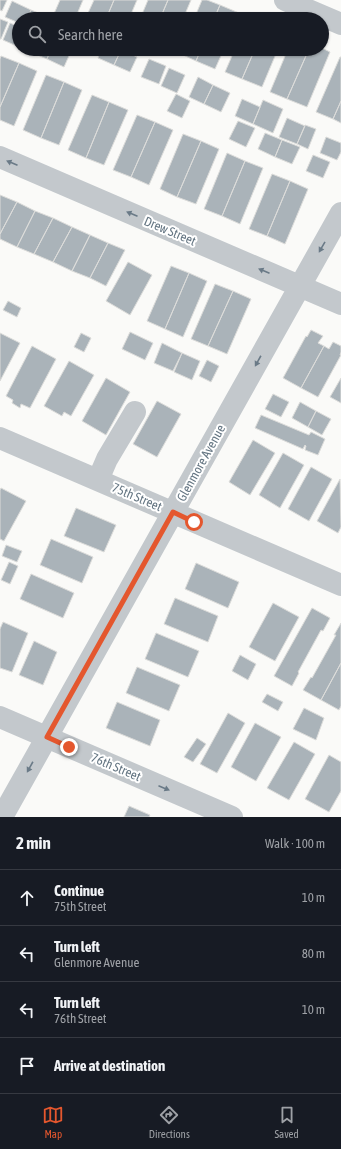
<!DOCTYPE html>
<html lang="en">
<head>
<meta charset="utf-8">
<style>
	body { margin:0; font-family:"Asap Condensed",sans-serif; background:#20242c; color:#f1f3f6 }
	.stop { position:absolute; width:12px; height:12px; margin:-9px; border:3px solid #e4572e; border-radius:50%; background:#fff }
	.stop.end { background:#e4572e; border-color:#fff; box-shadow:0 1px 4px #0008 }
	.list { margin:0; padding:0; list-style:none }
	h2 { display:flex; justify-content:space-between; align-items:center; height:52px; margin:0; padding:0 16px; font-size:17px }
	h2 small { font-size:13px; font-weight:400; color:#9ea1a6 }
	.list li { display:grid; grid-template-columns:26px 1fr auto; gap:12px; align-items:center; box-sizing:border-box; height:56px; padding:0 16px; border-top:1px solid #363941 }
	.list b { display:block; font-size:15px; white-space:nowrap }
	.list p { margin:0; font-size:13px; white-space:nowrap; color:#9ea1a6 }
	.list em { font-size:13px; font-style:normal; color:#9ea1a6 }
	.icon { flex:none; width:22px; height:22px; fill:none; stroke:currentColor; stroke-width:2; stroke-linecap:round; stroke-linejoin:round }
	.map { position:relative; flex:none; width:341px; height:817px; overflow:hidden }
	.search { position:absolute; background:#171b24; box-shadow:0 1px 3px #0004; left:12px; right:12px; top:12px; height:44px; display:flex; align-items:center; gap:10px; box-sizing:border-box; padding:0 14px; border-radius:22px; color:#9ea1a6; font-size:15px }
	.sheet { height:276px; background:#171b24 }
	nav { display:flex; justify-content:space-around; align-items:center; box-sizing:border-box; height:56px; border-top:1px solid #363941; background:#171b24; font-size:11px; color:#9ea1a6 }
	nav a { display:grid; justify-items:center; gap:2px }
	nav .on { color:#e4572e }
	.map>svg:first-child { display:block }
</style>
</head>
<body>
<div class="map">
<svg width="341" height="817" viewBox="0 0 341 817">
	<rect width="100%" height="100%" fill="#fafaf8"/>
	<path fill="#aab3b9" stroke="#dcdcda" d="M0 0H7L2 11 0 10Z
		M60 0H83L75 19H57V18L53 16Z
		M94 0H114L106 19H102L88 13Z
		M114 0H137L129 19H106Z
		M148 0H168L160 19H140Z
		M168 0H191L183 19H160Z
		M202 0H207L220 5 214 19H194Z
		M12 1 31 10 27 19H19V23L5 17Z
		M220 5 239 13 236 19H214Z
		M31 10 48 17 46 19H27Z
		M0 19 8 22 1 39H0Z
		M10 23 19 27V47L3 40Z
		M322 48 330 52 307 107 287 99 309 49Z
		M37 49H51L47 59 35 54Z
		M51 49H72L64 67 47 59Z
		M77 49H87L85 53Z
		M102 49 121 50 114 65 98 58Z
		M181 49H201L196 61 179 53Z
		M201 49H224L215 69 196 61Z
		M235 49H255L242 79 225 72Z
		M255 49H278L262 87 242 79Z
		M288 49H309L287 99 270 92Z
		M121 50 137 57 130 72 114 65Z
		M1 56 19 63 0 107V59Z
		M340 57H341V101L333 119 316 112Z
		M149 59 166 66 159 84 141 77Z
		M19 63 37 71 14 126 0 120V107Z
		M169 68 185 75 177 93 161 86Z
		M46 75 64 82 41 138 23 130Z
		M198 77 213 85 204 104 189 97Z
		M64 82 82 90 59 145 41 138Z
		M213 85 230 93 221 112 204 104Z
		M176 94 190 101 182 118 167 111Z
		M92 95 109 102 86 158 68 150Z
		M242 99 260 107 253 124 235 116Z
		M263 100 283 109 273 133 253 124Z
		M341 101V123L333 119Z
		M109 102 128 110 104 165 86 158Z
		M137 115 155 122 131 177 113 170Z
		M287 118 305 126 297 144 279 137Z
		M238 121 255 128 246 147 229 139Z
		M155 122 173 130 149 185 131 177Z
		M305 125 316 129 308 149 297 144Z
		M265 133 282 140 275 157 258 149Z
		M183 134 201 141 177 197 160 189Z
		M326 137 341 143V152L337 160 320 153Z
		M282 140 300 147 292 164 275 157Z
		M201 141 219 149 196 204 177 197Z
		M227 153 245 161 222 216 204 209Z
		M313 155 330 162 323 178 306 171Z
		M245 161 263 168 240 224 222 216Z
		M272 174 290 181 267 236 249 229Z
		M290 181 308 189 285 244 267 236Z
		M0 195 17 202 0 234Z
		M17 202 35 211 17 247 0 239V234Z
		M35 211 53 218 34 254 17 247Z
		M53 218 72 227 53 262 34 254Z
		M72 227 90 235 72 271 53 262Z
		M90 235 108 243 90 278 72 271Z
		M108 243 125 250 106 286 90 278Z
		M128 262 152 275 130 315 106 301Z
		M171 266 189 273 165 329 147 321Z
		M189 273 207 281 183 337 165 329Z
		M215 284 233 291 208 346 191 339Z
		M233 291 251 299 227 354 208 346Z
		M8 301 21 308 17 317 3 310Z
		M311 330 323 336 318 343 324 346 301 388 283 378 306 336 307 337Z
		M130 332 153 343 145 360 122 349Z
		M0 333 20 343 0 381Z
		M81 333 91 338 84 352 74 347Z
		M333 342 341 346V352L340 355H341L318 397 301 388 324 346 329 349Z
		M162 343 182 353 173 371 154 363Z
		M32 346 56 359 30 408 21 404 20 408 12 403 13 400 6 396Z
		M182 353 200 361 192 380 174 372Z
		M207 360 219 366 211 382 199 376Z
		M69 361 94 375 71 416 64 412 62 416 44 406Z
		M106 378 130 392 106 435 82 421Z
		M341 378V403L330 397Z
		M273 394 289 402 281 417 265 409Z
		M157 401 181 414 157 457 133 444Z
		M300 402 316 411 308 427 292 418Z
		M316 411 331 419 322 435 308 427Z
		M261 415 309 435 311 432 325 439 318 455 305 450 306 446 305 445 303 449 255 428Z
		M253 440 275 453 250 495 229 482Z
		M283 453 304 465 280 508 259 495Z
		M311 467 332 479 309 521 288 509Z
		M340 479 341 527 338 533 317 521Z
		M1 488 26 501 4 541 0 539V490Z
		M76 508 116 525 104 552 64 536Z
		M51 539 93 557 82 583 40 565Z
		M6 545 22 551 17 562 2 556Z
		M9 562 18 566 10 584 1 580Z
		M196 563 239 582 228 608 185 589Z
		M31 574 74 593 63 618 20 599Z
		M175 598 218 616 208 642 164 624Z
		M273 603 299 617 275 661 249 647Z
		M312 608 330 618 323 631 321 630 298 672 299 673 292 686 274 676Z
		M3 622 28 633 12 672 0 668V629Z
		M341 623V663L321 700 303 690 311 677 312 678 336 635H334Z
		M156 633 199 651 188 677 145 659Z
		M34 641 57 652 43 685 19 675Z
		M240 655 256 664 248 680 232 671Z
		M341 663V706L339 710 321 700Z
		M137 667 180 685 169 711 126 693Z
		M267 694 283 702 278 711 262 702Z
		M117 702 160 720 150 746 106 728Z
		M304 708 324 718 316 740 293 729Z
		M228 713 245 723 217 773 200 764Z
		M255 723 281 737 256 781 231 767Z
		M197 738 206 744 193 762 184 757Z
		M294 742 315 754 289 800 267 788Z
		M329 755 341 762V791L329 812 305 799Z
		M129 806 150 815 149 817H124Z"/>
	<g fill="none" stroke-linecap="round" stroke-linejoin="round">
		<path stroke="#c3c8cc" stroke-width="22" d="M285 0 341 24
			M0 157 341 304
			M0 438 341 585
			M98 480 107 459 135 412
			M0 717 232 817
			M2 817 341 213"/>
	</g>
	<defs><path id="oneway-solid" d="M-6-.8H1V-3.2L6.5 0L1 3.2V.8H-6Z"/></defs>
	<g fill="#6a7a87">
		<use href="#oneway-solid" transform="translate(12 163) rotate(-157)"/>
		<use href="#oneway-solid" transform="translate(132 214) rotate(-157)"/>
		<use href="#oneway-solid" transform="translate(322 247) rotate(120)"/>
		<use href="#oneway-solid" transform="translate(264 271) rotate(-157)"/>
		<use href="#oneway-solid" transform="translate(258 361) rotate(119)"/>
		<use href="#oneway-solid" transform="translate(30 767) rotate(119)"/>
		<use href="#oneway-solid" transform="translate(164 788) rotate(23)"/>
	</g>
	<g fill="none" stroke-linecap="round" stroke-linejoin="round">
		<path stroke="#e4572e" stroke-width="5" d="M69 747 47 737 173 512 194 522"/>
	</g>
	<g text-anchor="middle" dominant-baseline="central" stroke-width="4" stroke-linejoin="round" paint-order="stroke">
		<g font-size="13" fill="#657683" stroke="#fff">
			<text transform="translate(170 231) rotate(23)">Drew Street</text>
			<text transform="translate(201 463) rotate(-61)">Glenmore Avenue</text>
			<text transform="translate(137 497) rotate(23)">75th Street</text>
			<text transform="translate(116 767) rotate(23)">76th Street</text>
		</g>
	</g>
</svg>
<div class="stop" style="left:194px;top:522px"></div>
<div class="stop end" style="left:69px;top:747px"></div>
<div class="search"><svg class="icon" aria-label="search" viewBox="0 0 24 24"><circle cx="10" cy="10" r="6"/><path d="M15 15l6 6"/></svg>Search here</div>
</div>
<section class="sheet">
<h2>2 min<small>Walk · 100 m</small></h2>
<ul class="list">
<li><svg class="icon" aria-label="ahead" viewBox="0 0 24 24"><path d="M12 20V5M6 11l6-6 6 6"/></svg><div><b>Continue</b><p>75th Street</p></div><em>10 m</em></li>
<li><svg class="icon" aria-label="left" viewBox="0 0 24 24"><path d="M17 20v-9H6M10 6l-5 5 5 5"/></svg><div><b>Turn left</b><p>Glenmore Avenue</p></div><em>80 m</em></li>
<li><svg class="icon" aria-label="left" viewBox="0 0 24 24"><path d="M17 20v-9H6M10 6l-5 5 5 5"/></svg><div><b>Turn left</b><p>76th Street</p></div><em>10 m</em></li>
<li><svg class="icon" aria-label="arrive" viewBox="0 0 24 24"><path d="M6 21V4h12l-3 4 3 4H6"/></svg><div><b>Arrive at destination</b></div></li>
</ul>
</section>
<nav>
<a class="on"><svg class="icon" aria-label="map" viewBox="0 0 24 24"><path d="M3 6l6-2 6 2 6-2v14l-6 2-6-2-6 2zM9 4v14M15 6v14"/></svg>Map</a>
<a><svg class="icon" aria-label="directions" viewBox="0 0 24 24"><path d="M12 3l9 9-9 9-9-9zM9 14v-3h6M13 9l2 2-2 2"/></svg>Directions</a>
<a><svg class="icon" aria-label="saved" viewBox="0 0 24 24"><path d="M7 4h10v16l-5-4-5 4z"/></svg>Saved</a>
</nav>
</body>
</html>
